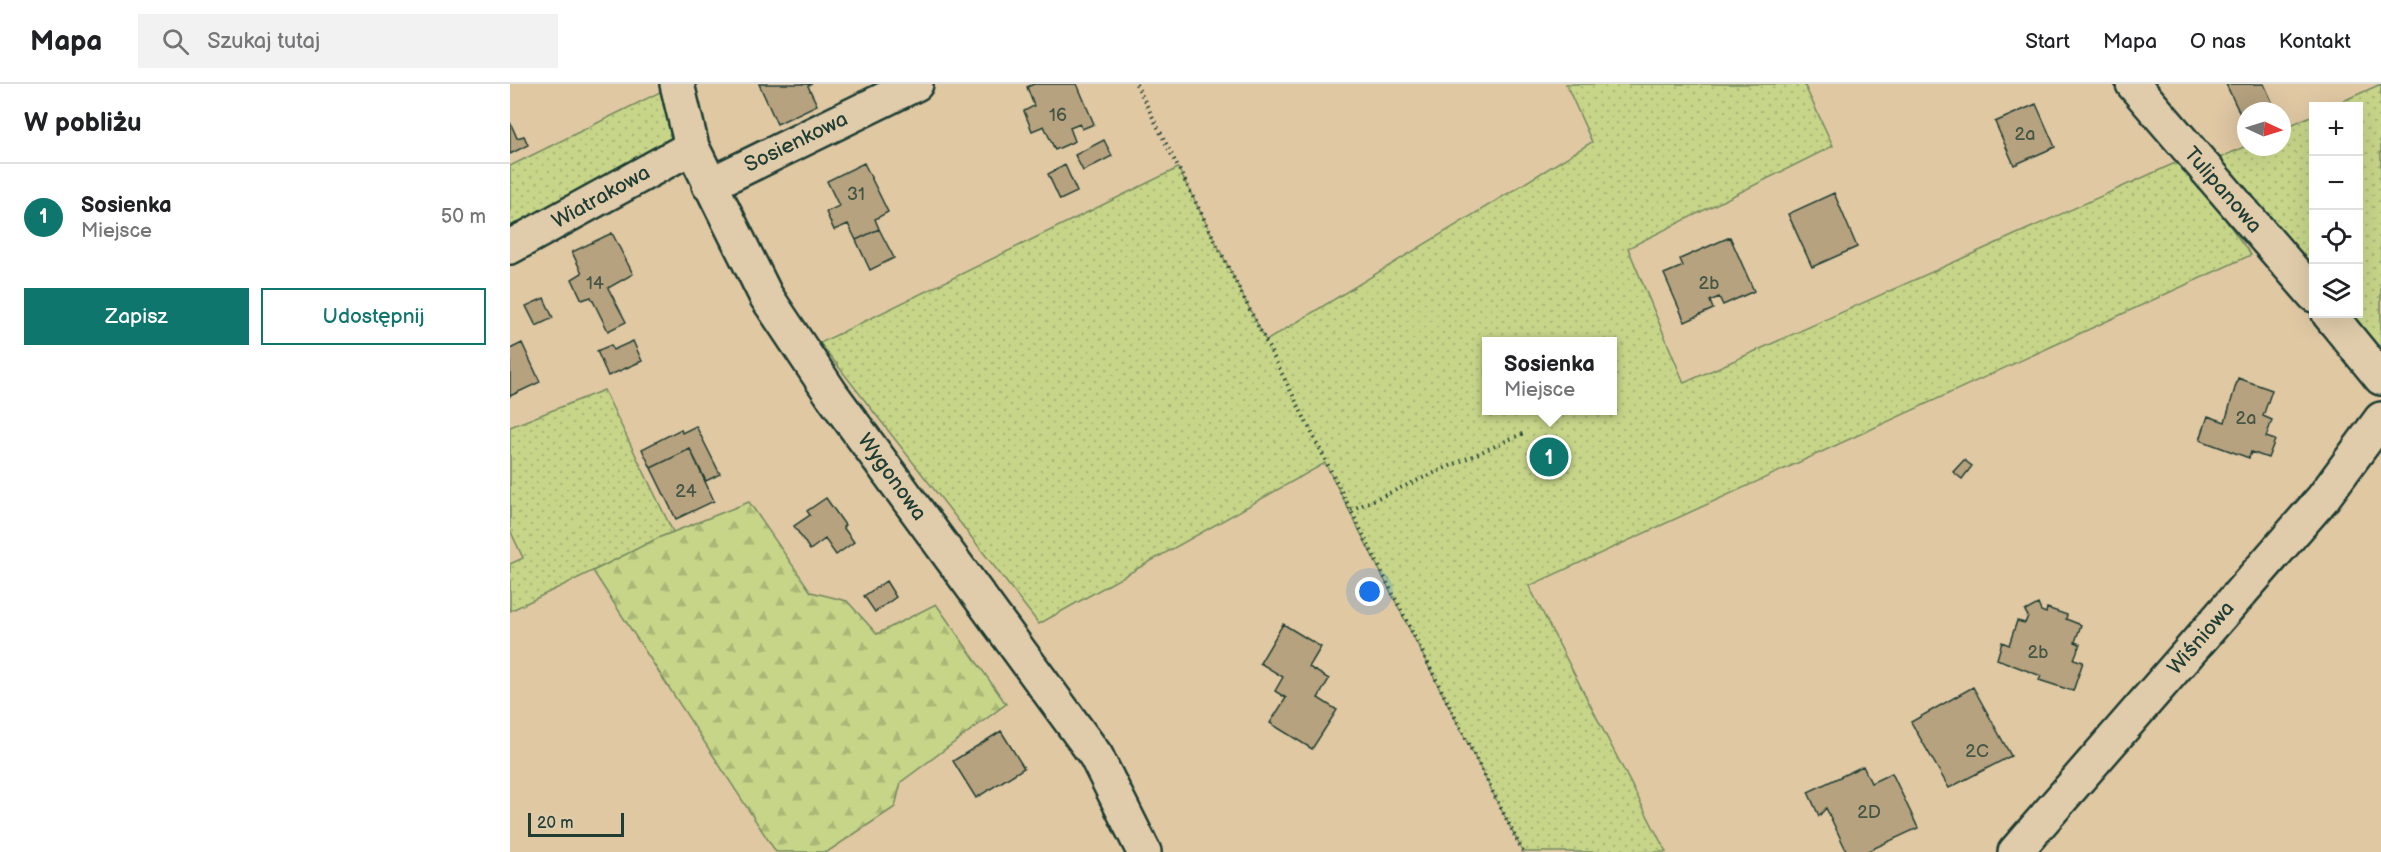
<!DOCTYPE html>
<html lang="pl">
<head>
<meta charset="utf-8">
<style>
	body { margin:0; font-family:"Balsamiq Sans",sans-serif; background:#f2f2f2; color:#202124 }
	.controls { position:absolute; right:18px; top:18px; display:grid; overflow:hidden; border-radius:0px; box-shadow:0 6px 24px #0002 }
	.controls button { width:54px; height:54px; display:grid; place-items:center; padding:0; border:0; border-bottom:2px solid #e0e0e0; background:#fff; color:#202124; font:30px sans-serif }
	.compass { position:absolute; left:1727px; top:18px; width:54px; height:54px; border-radius:50%; background:#fff; box-shadow:0 6px 24px #0002; rotate:94deg }
	.scale { position:absolute; left:18px; bottom:15px; width:96px; box-sizing:border-box; padding-left:6px; border:3px solid #1f3d34; border-top:0; font-size:16px; line-height:21px; white-space:nowrap; color:#1f3d34; -webkit-text-stroke:4px #e0ccaa; paint-order:stroke }
	.you { position:absolute; left:860px; top:508px; width:21px; height:21px; margin:-15px; border:4px solid #fff; border-radius:50%; background:#1a73e8; box-shadow:0 0 0 9px #1a73e833 }
	.badge { display:grid; place-items:center; width:39px; height:39px; border-radius:50%; background:#0f766e; color:#fff; font-size:20px; font-weight:700 }
	.pin { position:absolute; translate:-50% -50%; border:3px solid #fff; box-shadow:0 2px 6px #0006 }
	.popup { position:absolute; left:972px; top:253px; width:135px; height:78px; box-sizing:border-box; display:grid; place-content:center; border-radius:0px; background:#fff; filter:drop-shadow(0 2px 4px #0005); font-size:20px; white-space:nowrap; color:#757577 }
	.popup b { font-size:22px; color:#202124 }
	.popup::after { content:''; position:absolute; left:50%; top:100%; margin-left:-12px; border:12px solid transparent; border-top-color:#fff }
	.list { margin:0; padding:0; list-style:none }
	h2 { display:flex; justify-content:space-between; align-items:center; height:78px; margin:0; padding:0 24px; font-size:26px }
	h2 small { font-size:20px; font-weight:400; color:#757577 }
	.list li { display:grid; grid-template-columns:39px 1fr auto; gap:18px; align-items:center; box-sizing:border-box; height:108px; padding:0 24px; border-top:2px solid #e0e0e0 }
	.list b { display:block; font-size:22px; white-space:nowrap }
	.list p { margin:0; font-size:20px; white-space:nowrap; color:#757577 }
	.list em { font-size:20px; font-style:normal; color:#757577 }
	.actions { display:flex; gap:12px; padding:18px 24px }
	.actions a { flex:1; padding:14px 0; border:2px solid #0f766e; border-radius:0px; text-align:center; font-size:21px; color:#0f766e }
	.actions .main { background:#0f766e; color:#fff }
	.icon { flex:none; width:33px; height:33px; fill:none; stroke:currentColor; stroke-width:2; stroke-linecap:round; stroke-linejoin:round }
	.map { position:relative; flex:none; width:1871px; height:768px; overflow:hidden }
	header { display:flex; align-items:center; gap:36px; box-sizing:border-box; height:84px; padding:0 30px; background:#fff; border-bottom:2px solid #e0e0e0 }
	header strong { font-size:28px }
	nav { display:flex; gap:33px; margin-inline-start:auto; font-size:21px }
	.search { width:420px; height:54px; background:#f2f2f2; display:flex; align-items:center; gap:15px; box-sizing:border-box; padding:0 21px; border-radius:0px; color:#757577; font-size:22px }
	main { display:flex }
	aside { flex:1; background:#fff }
	.map>svg:first-child { display:block }
</style>
</head>
<body>
<header>
<strong>Mapa</strong>
<div class="search"><svg class="icon" aria-label="search" viewBox="0 0 24 24"><circle cx="10" cy="10" r="6"/><path d="M15 15l6 6"/></svg>Szukaj tutaj</div>
<nav><a>Start</a><a>Mapa</a><a>O nas</a><a>Kontakt</a></nav>
</header>
<main>
<aside>
<h2>W pobliżu<small></small></h2>
<ul class="list">
<li><span class="badge">1</span><div><b>Sosienka</b><p>Miejsce</p></div><em>50 m</em></li>
</ul>
<div class="actions"><a class="main">Zapisz</a><a>Udostępnij</a></div>
</aside>
<div class="map">
<svg width="1871" height="768" viewBox="0 0 1871 768">
	<defs>
		<pattern id="grass-dots" width="8" height="8" patternUnits="userSpaceOnUse" patternTransform="scale(1.5)"><rect width="8" height="8" fill="#c7d589"/><path d="M2 2h.1M6 6h.1" fill="none" stroke="#aab877" stroke-width="1.8" stroke-linecap="round"/></pattern>
		<pattern id="forest-firs" width="22" height="20" patternUnits="userSpaceOnUse" patternTransform="scale(1.5)"><rect width="22" height="20" fill="#c7d589"/><path d="M5 1l3.5 6h-7zM16 11l3.5 6h-7z" fill="#aab877"/></pattern>
	</defs>
	<rect width="100%" height="100%" fill="#e0c8a3"/>
	<filter id="ink" filterUnits="userSpaceOnUse"><feTurbulence type="fractalNoise" baseFrequency=".0167" numOctaves="2"/><feDisplacementMap in="SourceGraphic" scale="12" xChannelSelector="R" yChannelSelector="G"/><feConvolveMatrix kernelMatrix="1 2 1 2 8 2 1 2 1" color-interpolation-filters="sRGB"/></filter>
	<g filter="url(#ink)">
		<path fill="url(#grass-dots)" stroke="#73895e" stroke-width="1.5" fill-rule="evenodd" d="M1056 0H1294L1323 62 1118 164 1174 299 1672 76 1741 171 1019 502 1156 768H1013L815 379 529 540 310 259 668 84 756 257 1082 58ZM976 258H1102V326H976Z
			M1871 0V277L1827 230H1848V22H1822Z
			M152 7 167 57 0 148V82Z
			M1803 31V201L1707 75 1736 62 1772 63V45Z
			M94 306 163 448 0 527V480L13 474 0 446V343Z"/>
		<path fill="url(#forest-firs)" stroke="#73895e" stroke-width="1.5" d="M239 418 301 508 337 517 367 550 426 520 496 620 391 698 385 723 317 768H266L83 487 148 454Z"/>
		<path fill="#b6a27e" stroke="#1f3d34" stroke-width="1.5" d="M249 0H302L298 2 307 21 267 40Z
			M524 0H567L584 40 572 45 570 40 560 44 565 57 545 66 534 42 522 47 514 27 524 22 517 3Z
			M1716 0H1754L1764 22 1752 27H1736V35L1733 36Z
			M1526 20 1545 63 1504 81 1485 38Z
			M0 38 7 54 14 52 18 61 0 70Z
			M594 56 602 72 573 87 565 71Z
			M354 79 378 128 365 135 369 145 346 156 338 140 324 146 316 128 329 122 317 97Z
			M555 81 567 108 550 116 538 90Z
			M1324 109 1347 163 1302 183 1278 130Z
			M369 145 384 174 360 186 346 156Z
			M102 149 123 190 98 204 116 238 98 247 81 213 72 216 62 195 72 189 62 168Z
			M1220 153 1244 207 1213 221 1209 213 1200 217 1203 225 1175 238 1154 190 1173 182 1170 175Z
			M34 214 43 234 26 242 16 222Z
			M123 257 132 277 98 292 87 267 101 261 103 266Z
			M12 259 30 298 0 312V265Z
			M1728 294 1762 306 1753 332 1762 336 1756 353 1765 356 1758 374 1741 368 1739 374 1690 356 1698 332 1715 338Z
			M186 342 210 390 196 397 180 365 141 384 132 365 171 345 172 349Z
			M180 365 204 417 166 435 141 384Z
			M1454 376 1462 382 1452 395 1443 388Z
			M316 414 335 441 333 443 344 458 326 471 315 455 300 466 284 442 300 431 297 427Z
			M376 497 386 513 365 528 354 512Z
			M1528 520 1531 527 1536 529 1537 524 1557 531 1556 535 1571 541 1565 558 1570 560 1564 575 1573 578 1563 607 1529 596 1531 592 1487 575 1492 558 1499 561 1507 537 1515 539 1518 532 1515 527Z
			M773 540 811 563 799 583 819 595 808 614 827 626 802 665 760 639 776 614 765 607 773 593 750 579Z
			M1463 603 1501 672 1439 704 1401 638Z
			M491 647 514 684 466 714 443 677Z
			M1353 682 1361 699 1382 689 1408 744 1356 768H1337L1316 724 1309 732 1298 708Z"/>
		<g fill="none" stroke-linecap="round" stroke-linejoin="round">
			<g stroke="#1f3d34" stroke-width="38">
				<path id="minor" d="M167 0 182 63 256 212 322 311 586 672 634 768
					M1623 0 1804 211
					M199 101 406 0
					M0 163 182 63
					M1819 230 1871 294
					M1505 768 1813 414 1871 335"/>
			</g>
			<path stroke="#1f3d34" stroke-width="4" stroke-dasharray="1.5 4.5" stroke-linecap="butt" d="M626 0 1013 768
				M841 426 1014 349"/>
			<use href="#minor" stroke="#e0ccaa" stroke-width="33"/>
		</g>
	</g>
	<g text-anchor="middle" dominant-baseline="central" stroke-width="4.5" stroke-linejoin="round" paint-order="stroke">
		<g font-size="18" fill="#455646">
			<text x="548" y="31">16</text>
			<text x="1515" y="50">2a</text>
			<text x="346" y="110">31</text>
			<text x="85" y="199">14</text>
			<text x="1199" y="199">2b</text>
			<text x="1736" y="334">2a</text>
			<text x="176" y="407">24</text>
			<text x="1528" y="568">2b</text>
			<text x="1467" y="667">2C</text>
			<text x="1359" y="728">2D</text>
		</g>
		<g font-size="21" fill="#1f3d34" stroke="#e0ccaa">
			<text transform="translate(286 58) rotate(-26)">Sosienkowa</text>
			<text transform="translate(1713 106) rotate(49)">Tulipanowa</text>
			<text transform="translate(91 113) rotate(-29)">Wiatrakowa</text>
			<text transform="translate(382 393) rotate(54)">Wygonowa</text>
			<text transform="translate(1691 554) rotate(-49)">Wiśniowa</text>
		</g>
	</g>
</svg>
<div class="controls">
<button>+</button>
<button>−</button>
<button><svg class="icon" aria-label="locate" viewBox="0 0 24 24"><circle cx="12" cy="12" r="6"/><path d="M12 2v4M12 18v4M2 12h4M18 12h4"/></svg></button>
<button><svg class="icon" aria-label="layers" viewBox="0 0 24 24"><path d="M12 4l9 5-9 5-9-5zM3 14l9 5 9-5"/></svg></button>
</div>
<svg class="compass" viewBox="-18 -18 36 36"><path d="M0-13l5 13h-10z" fill="#e53935"/><path d="M0 13l5-13h-10z" fill="#757577"/></svg>
<div class="scale">20 m</div>
<div class="you"></div>
<div class="pin badge" style="left:1039px;top:373px">1</div>
<div class="popup"><b>Sosienka</b>Miejsce</div>
</div>
</main>
</body>
</html>
